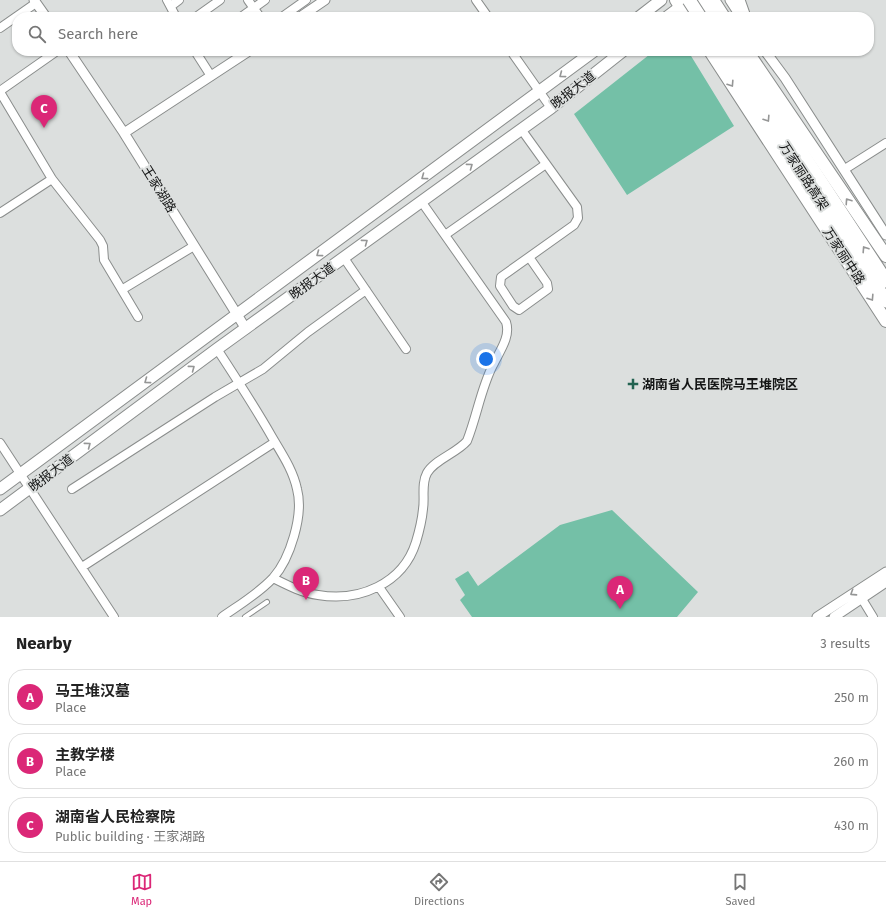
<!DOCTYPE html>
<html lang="en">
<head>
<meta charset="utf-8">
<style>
	body { margin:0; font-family:"Fira Sans","Noto Sans SC",sans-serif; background:#f6f6f6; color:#222 }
	.you { position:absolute; left:486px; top:359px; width:14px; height:14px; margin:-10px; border:3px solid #fff; border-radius:50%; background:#1a73e8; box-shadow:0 0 0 6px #1a73e833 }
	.badge { display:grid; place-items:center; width:26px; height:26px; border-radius:50%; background:#db2777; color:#fff; font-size:13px; font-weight:700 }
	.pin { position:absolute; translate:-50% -33px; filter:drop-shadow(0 1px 2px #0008) }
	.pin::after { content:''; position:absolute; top:21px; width:14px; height:12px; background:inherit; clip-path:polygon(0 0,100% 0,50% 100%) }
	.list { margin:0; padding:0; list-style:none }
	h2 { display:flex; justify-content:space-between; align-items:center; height:52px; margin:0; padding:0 16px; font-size:17px }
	h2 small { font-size:13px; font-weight:400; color:#767676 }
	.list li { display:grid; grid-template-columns:26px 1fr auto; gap:12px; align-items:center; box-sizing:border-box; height:56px; margin:0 8px 8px; padding:0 8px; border:1px solid #e0e0e0; border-radius:16px }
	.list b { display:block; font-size:15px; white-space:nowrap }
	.list p { margin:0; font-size:13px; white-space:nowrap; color:#767676 }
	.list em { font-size:13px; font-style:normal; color:#767676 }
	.icon { flex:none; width:22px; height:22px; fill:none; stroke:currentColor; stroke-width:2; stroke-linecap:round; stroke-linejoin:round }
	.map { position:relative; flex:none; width:886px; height:617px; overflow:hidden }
	.search { position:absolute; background:#fff; box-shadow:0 1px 3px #0004; left:12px; right:12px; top:12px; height:44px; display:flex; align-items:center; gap:10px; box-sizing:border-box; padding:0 14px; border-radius:16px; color:#767676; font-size:15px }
	.sheet { height:244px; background:#fff }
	nav { display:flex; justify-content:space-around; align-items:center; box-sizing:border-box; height:56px; border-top:1px solid #e0e0e0; background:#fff; font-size:11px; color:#767676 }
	nav a { display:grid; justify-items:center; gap:2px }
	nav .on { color:#db2777 }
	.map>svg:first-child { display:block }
</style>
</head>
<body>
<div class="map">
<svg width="886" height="617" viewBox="0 0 886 617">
	<rect width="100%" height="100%" fill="#dcdfde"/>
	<path fill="#74c0a7" d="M654 51H688L734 126 627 195 574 114Z
		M612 510 698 592 677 617H472L460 600 465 595 455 579 468 571 478 586 560 525Z"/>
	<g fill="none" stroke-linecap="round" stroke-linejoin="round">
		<g stroke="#8a8d8c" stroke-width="6">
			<path id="service" d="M245 617 267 602"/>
		</g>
		<g stroke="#8a8d8c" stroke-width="10">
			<path id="minor" d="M167 0 176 17
				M248 0 260 17
				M476 0 488 17
				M171 6 179 0
				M196 17 220 0
				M241 17 265 0
				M282 17 306 0
				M0 28 36 3
				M195 51 211 76
				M511 51 551 108
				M0 91 57 51
				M0 92 52 179 100 240 103 246 104 260 138 317
				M521 129 577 207 578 218 574 225 501 277 500 286 513 306 519 310 548 289 547 283 529 257
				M845 169 886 143
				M0 213 52 179
				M445 235 546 164
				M344 258 406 349
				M123 289 194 246
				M217 349C236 378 255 407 272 437 282 454 293 470 297 489 304 515 290 559 273 578 258 594 239 605 222 617
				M0 443 114 617
				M72 489 215 397 263 369 308 332 366 290
				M82 567 275 442
				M273 578C287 585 302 593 318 595 359 602 403 584 416 542 419 532 422 520 423 509 425 498 421 484 427 473 434 460 457 453 467 441 477 416 481 388 493 365 499 352 511 337 506 322L421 201
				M379 587 400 617
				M862 599 873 617"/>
		</g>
		<g stroke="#8a8d8c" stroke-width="11">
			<path id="tertiary" d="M34 0 46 17
				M730 0 741 17
				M300 17 325 0
				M69 51 124 133 246 329
				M765 51 785 78 886 235
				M124 133 249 51
				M817 617 886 572
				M834 617 886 582"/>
		</g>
		<g stroke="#8a8d8c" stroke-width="13">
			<path id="secondary" d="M739 0 745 17
				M639 17 661 0
				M667 17 687 2
				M0 489 594 51
				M0 510 217 349 551 108 623 51"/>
		</g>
		<g stroke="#8a8d8c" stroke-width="14">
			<path id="primary" d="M676 0 687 17
				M713 0 724 17
				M710 51 886 321
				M747 51 886 256"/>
		</g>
		<g stroke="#8a8d8c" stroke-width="15">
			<path id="trunk" d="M702 0 713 17
				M722 51 886 301
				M735 51 886 281"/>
		</g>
		<use href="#service" stroke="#fff" stroke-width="4"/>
		<use href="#minor" stroke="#fff" stroke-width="8"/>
		<use href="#tertiary" stroke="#fff" stroke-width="9"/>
		<use href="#secondary" stroke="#fff" stroke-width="11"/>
		<use href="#primary" stroke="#fff" stroke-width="12"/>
		<use href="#trunk" stroke="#fff" stroke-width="13"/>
		<g stroke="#8a8d8c" stroke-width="15" stroke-linecap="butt">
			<path id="trunk-bridge" d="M689 0 700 17"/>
		</g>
		<use href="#trunk-bridge" stroke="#fff" stroke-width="13"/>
	</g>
	<defs><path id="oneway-chevron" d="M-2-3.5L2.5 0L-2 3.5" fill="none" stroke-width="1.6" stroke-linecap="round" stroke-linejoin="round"/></defs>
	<g stroke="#959696">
		<use href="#oneway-chevron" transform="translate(562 75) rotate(143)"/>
		<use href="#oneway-chevron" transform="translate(731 84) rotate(57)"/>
		<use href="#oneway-chevron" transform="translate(767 119) rotate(57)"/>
		<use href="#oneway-chevron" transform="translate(470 166) rotate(-36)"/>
		<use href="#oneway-chevron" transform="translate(424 177) rotate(144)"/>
		<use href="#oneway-chevron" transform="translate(848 201) rotate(-124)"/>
		<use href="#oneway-chevron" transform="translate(365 242) rotate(-36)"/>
		<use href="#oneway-chevron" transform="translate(865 249) rotate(-123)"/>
		<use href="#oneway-chevron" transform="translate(319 254) rotate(144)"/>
		<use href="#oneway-chevron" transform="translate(871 298) rotate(57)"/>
		<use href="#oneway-chevron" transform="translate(192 368) rotate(-37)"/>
		<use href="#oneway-chevron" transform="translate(147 381) rotate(144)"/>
		<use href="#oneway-chevron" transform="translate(88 445) rotate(-37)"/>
		<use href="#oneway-chevron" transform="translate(853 593) rotate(147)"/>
	</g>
	<path fill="#236351" stroke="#dcdfde" stroke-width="1.5" d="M631 378h4v4h4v4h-4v4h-4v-4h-4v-4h4z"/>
	<g text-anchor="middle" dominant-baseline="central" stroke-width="4" stroke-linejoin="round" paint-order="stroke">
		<g font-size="13" fill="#141515" stroke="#dcdfde">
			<text transform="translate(573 90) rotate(-38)">晚报大道</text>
			<text transform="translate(804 176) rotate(57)">万家丽路高架</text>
			<text transform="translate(159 189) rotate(58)">王家湖路</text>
			<text transform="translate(844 256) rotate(57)">万家丽中路</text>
			<text transform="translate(312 281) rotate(-36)">晚报大道</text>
			<text transform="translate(51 473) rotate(-37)">晚报大道</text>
		</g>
		<g font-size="13" font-weight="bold" fill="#141515" stroke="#dcdfde" text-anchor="start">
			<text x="642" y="384">湖南省人民医院马王堆院区</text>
		</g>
	</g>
</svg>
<div class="you"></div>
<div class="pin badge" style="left:620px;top:609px">A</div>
<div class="pin badge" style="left:306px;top:600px">B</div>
<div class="pin badge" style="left:44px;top:128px">C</div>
<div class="search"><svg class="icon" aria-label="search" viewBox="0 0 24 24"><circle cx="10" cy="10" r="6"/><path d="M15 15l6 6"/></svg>Search here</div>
</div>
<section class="sheet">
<h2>Nearby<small>3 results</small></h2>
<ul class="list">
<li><span class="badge">A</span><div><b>马王堆汉墓</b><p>Place</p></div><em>250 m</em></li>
<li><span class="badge">B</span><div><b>主教学楼</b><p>Place</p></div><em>260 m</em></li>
<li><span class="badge">C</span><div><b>湖南省人民检察院</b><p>Public building · 王家湖路</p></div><em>430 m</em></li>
</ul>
</section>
<nav>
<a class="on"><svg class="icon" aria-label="map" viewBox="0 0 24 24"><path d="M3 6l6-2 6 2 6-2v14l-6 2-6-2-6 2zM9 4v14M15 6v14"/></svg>Map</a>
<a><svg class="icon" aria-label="directions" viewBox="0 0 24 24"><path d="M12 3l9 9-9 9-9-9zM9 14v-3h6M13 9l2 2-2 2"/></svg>Directions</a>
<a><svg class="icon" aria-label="saved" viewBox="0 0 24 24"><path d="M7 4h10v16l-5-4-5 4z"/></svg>Saved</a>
</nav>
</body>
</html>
